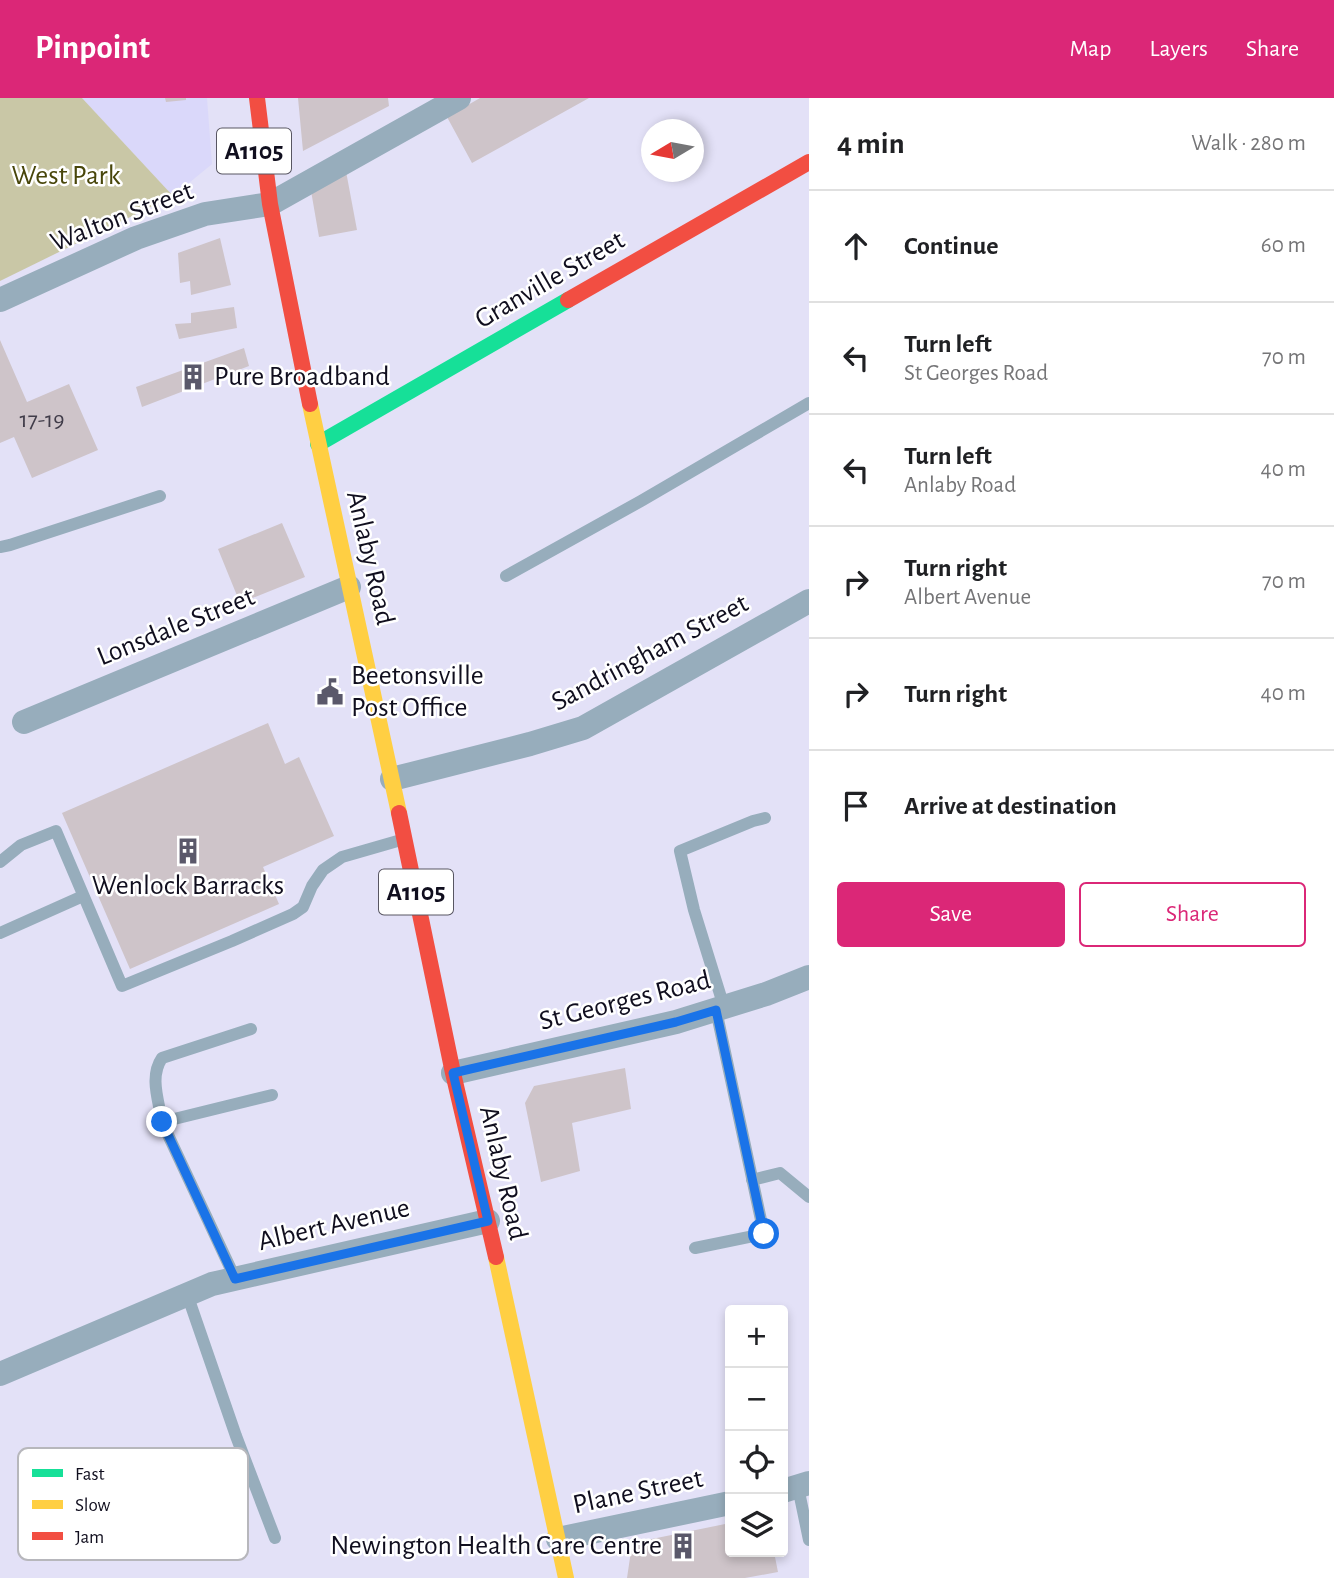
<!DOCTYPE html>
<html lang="en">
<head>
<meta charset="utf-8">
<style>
	body { margin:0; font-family:"Alegreya Sans",sans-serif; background:#f6f6f6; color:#202124 }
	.controls { position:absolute; right:21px; bottom:21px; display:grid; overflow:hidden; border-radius:7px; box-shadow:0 4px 10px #0003 }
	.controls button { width:63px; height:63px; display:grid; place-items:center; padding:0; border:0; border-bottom:2px solid #e0e0e0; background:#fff; color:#202124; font:35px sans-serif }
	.compass { position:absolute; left:641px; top:21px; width:63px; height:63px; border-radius:50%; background:#fff; box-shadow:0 4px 10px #0003; rotate:260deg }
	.stop { position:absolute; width:21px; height:21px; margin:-16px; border:5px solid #1a73e8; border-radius:50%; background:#fff }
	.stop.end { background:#1a73e8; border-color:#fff; box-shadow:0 2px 7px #0008 }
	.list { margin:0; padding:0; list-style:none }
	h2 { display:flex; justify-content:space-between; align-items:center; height:91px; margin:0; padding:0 28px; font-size:30px }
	h2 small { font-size:23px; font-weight:400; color:#757577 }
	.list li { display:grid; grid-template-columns:46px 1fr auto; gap:21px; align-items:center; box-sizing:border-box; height:112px; padding:0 28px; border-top:2px solid #e0e0e0 }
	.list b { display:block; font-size:26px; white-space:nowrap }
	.list p { margin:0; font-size:23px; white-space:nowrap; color:#757577 }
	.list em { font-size:23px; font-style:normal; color:#757577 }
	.actions { display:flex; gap:14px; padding:21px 28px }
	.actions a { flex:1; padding:16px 0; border:2px solid #db2777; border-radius:7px; text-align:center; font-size:24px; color:#db2777 }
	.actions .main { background:#db2777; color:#fff }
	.icon { flex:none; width:38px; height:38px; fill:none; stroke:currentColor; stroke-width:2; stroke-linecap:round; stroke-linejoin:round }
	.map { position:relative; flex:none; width:809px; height:1480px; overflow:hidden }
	header { display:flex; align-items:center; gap:42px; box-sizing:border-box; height:98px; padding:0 35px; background:#db2777; color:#fff }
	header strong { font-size:33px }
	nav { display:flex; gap:38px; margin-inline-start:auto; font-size:24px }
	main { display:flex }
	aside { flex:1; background:#fff }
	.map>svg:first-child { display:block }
</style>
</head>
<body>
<header>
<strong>Pinpoint</strong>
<nav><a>Map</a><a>Layers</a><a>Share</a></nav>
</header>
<main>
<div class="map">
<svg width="809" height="1480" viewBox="0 0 809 1480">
	<rect width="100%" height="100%" fill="#e3e1f7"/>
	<path fill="#dad8fa" d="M82 0H207L212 66 173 98Z"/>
	<path fill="#c9c7a6" d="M0 0H82L173 98 0 183Z"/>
	<path fill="#cec4c9" d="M165 0H186V2L166 4Z
		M298 0H388L389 8 303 53Z
		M480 0H589L472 65 447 19Z
		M345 68 357 132 319 139 310 87Z
		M220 140 231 187 191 197 190 183 180 185 178 155Z
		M234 209 237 230 179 241 175 226 191 225V215Z
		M0 242 27 304 69 286 98 352 32 380 14 339 0 345Z
		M244 250 249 268 142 309 136 289Z
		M282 425 305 479 240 505 218 451Z
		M268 625 285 666 299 659 334 738 263 769 279 806 130 871 62 715Z
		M625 970 631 1011 572 1025 580 1073 541 1084 525 1005 534 988Z
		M730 1425V1454H774L778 1474 745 1480H627L631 1453 642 1443Z"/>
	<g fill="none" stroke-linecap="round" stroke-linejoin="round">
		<path stroke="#97adbc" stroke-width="12" d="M0 449 10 447 160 398
			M506 478 641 403 809 305
			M0 764 21 747 56 733 122 888 232 843 293 816 303 809 312 788 323 772 342 759 401 742
			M0 835 83 798
			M724 909 694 812 680 753 753 723 765 720
			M162 1024C159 1003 149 979 162 960L251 931
			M752 1082 780 1075 809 1099
			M695 1150 764 1136 716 912
			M235 1180 162 1024 272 997
			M187 1196 236 1338 275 1440
			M798 1389 809 1442"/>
		<path stroke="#97adbc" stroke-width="24" d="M0 202 136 140 205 116 270 106 459 0
			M24 624 349 489
			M392 681 530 646 583 630 809 503
			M453 975 676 924 766 896 809 879
			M0 1276 212 1186 488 1123
			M783 1393 809 1385
			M558 1441 730 1405"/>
		<path stroke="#16e098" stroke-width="16" d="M318 346 568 202"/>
		<path stroke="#ffcf43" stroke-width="16" d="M310 306 399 715
			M496 1159 566 1480"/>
		<path stroke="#f24e42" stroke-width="16" d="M257 0 270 106 310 306
			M568 202 809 64
			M399 715 453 975 496 1159"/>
	</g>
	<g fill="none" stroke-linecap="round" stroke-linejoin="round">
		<path stroke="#1a73e8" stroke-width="9" d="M162 1024 235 1181 488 1123 453 975 676 924 716 912 764 1136"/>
	</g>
	<defs>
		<g id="building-bare" transform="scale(2.1)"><path d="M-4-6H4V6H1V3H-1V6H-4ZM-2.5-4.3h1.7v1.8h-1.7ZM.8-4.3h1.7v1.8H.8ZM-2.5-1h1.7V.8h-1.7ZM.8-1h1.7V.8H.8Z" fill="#5a586a" stroke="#fff" stroke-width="2.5" paint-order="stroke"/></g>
		<g id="civic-bare" transform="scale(2.1)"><path d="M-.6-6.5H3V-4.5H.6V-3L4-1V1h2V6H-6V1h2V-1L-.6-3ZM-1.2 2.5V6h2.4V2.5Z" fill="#5a586a" stroke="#fff" stroke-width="2.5" paint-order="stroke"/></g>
	</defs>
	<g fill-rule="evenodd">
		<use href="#building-bare" x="193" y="279"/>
		<use href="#civic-bare" x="330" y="594"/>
		<use href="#building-bare" x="188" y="753"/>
		<use href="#building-bare" x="683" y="1448"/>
	</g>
	<g text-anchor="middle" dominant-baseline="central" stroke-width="5" stroke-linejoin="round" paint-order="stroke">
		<g font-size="24" fill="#403c49">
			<text x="42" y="322">17-19</text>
		</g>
		<g fill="#fff" stroke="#585662" stroke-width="2">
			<rect x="217" y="30.5" width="74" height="45" rx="5"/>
			<rect x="379" y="771.5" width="74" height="45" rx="5"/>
		</g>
		<g font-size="26" font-weight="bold" fill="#100e1e">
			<text x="254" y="53">A1105</text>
			<text x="416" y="794">A1105</text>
		</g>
		<g font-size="28" fill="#48460a" stroke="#fff">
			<text x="66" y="78">West Park</text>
		</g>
		<g font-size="28" fill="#100e1e" stroke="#fff">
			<text transform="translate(122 119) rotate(-21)">Walton Street</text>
			<text transform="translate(550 182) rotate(-30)">Granville Street</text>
			<text transform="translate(370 460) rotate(77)">Anlaby Road</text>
			<text transform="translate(176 529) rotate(-22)">Lonsdale Street</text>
			<text transform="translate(650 555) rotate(-28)">Sandringham Street</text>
			<text transform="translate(625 903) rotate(-14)">St Georges Road</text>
			<text transform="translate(503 1075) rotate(77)">Anlaby Road</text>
			<text transform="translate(334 1127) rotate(-13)">Albert Avenue</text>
			<text transform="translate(638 1394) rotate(-12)">Plane Street</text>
		</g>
		<g font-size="28" fill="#100e1e" stroke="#fff" text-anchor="start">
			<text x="214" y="279">Pure Broadband</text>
			<text x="351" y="578">Beetonsville<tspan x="351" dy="32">Post Office</tspan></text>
			<text x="188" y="788" text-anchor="middle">Wenlock Barracks</text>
			<text x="662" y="1448" text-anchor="end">Newington Health Care Centre</text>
		</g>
	</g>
	<rect x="18" y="1350" width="230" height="112" rx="10" fill="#fff" stroke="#b7b7bc" stroke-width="2"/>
	<rect x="32" y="1371" width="31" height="8" fill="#16e098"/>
	<rect x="32" y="1402" width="31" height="9" fill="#ffcf43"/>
	<rect x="32" y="1434" width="31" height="8" fill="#f24e42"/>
	<g font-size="19" fill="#100e1e">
		<text x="75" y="1382">Fast</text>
		<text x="75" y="1413">Slow</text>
		<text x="75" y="1445">Jam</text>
	</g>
</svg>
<div class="controls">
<button>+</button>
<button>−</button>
<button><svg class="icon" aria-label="locate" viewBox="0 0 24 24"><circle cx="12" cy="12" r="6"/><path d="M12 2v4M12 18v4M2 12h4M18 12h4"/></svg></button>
<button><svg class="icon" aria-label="layers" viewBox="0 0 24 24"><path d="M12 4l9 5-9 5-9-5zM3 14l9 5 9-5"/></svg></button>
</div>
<svg class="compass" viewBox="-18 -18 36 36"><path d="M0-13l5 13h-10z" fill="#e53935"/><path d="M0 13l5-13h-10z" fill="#757577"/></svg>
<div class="stop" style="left:764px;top:1136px"></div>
<div class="stop end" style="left:162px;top:1024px"></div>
</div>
<aside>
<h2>4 min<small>Walk · 280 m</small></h2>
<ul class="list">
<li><svg class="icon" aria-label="ahead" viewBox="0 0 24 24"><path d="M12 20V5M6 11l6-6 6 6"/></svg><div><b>Continue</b></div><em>60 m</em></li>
<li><svg class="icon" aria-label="left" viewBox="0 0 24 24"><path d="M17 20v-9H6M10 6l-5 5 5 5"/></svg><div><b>Turn left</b><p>St Georges Road</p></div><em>70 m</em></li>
<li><svg class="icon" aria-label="left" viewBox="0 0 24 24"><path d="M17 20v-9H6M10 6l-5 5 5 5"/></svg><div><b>Turn left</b><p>Anlaby Road</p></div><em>40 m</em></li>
<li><svg class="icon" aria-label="right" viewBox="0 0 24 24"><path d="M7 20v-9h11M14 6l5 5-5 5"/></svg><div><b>Turn right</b><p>Albert Avenue</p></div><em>70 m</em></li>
<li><svg class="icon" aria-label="right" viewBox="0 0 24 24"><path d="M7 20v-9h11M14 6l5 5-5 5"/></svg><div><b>Turn right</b></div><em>40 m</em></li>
<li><svg class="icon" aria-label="arrive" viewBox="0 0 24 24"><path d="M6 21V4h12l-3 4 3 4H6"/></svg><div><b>Arrive at destination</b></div></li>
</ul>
<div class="actions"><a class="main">Save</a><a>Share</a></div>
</aside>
</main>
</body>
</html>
